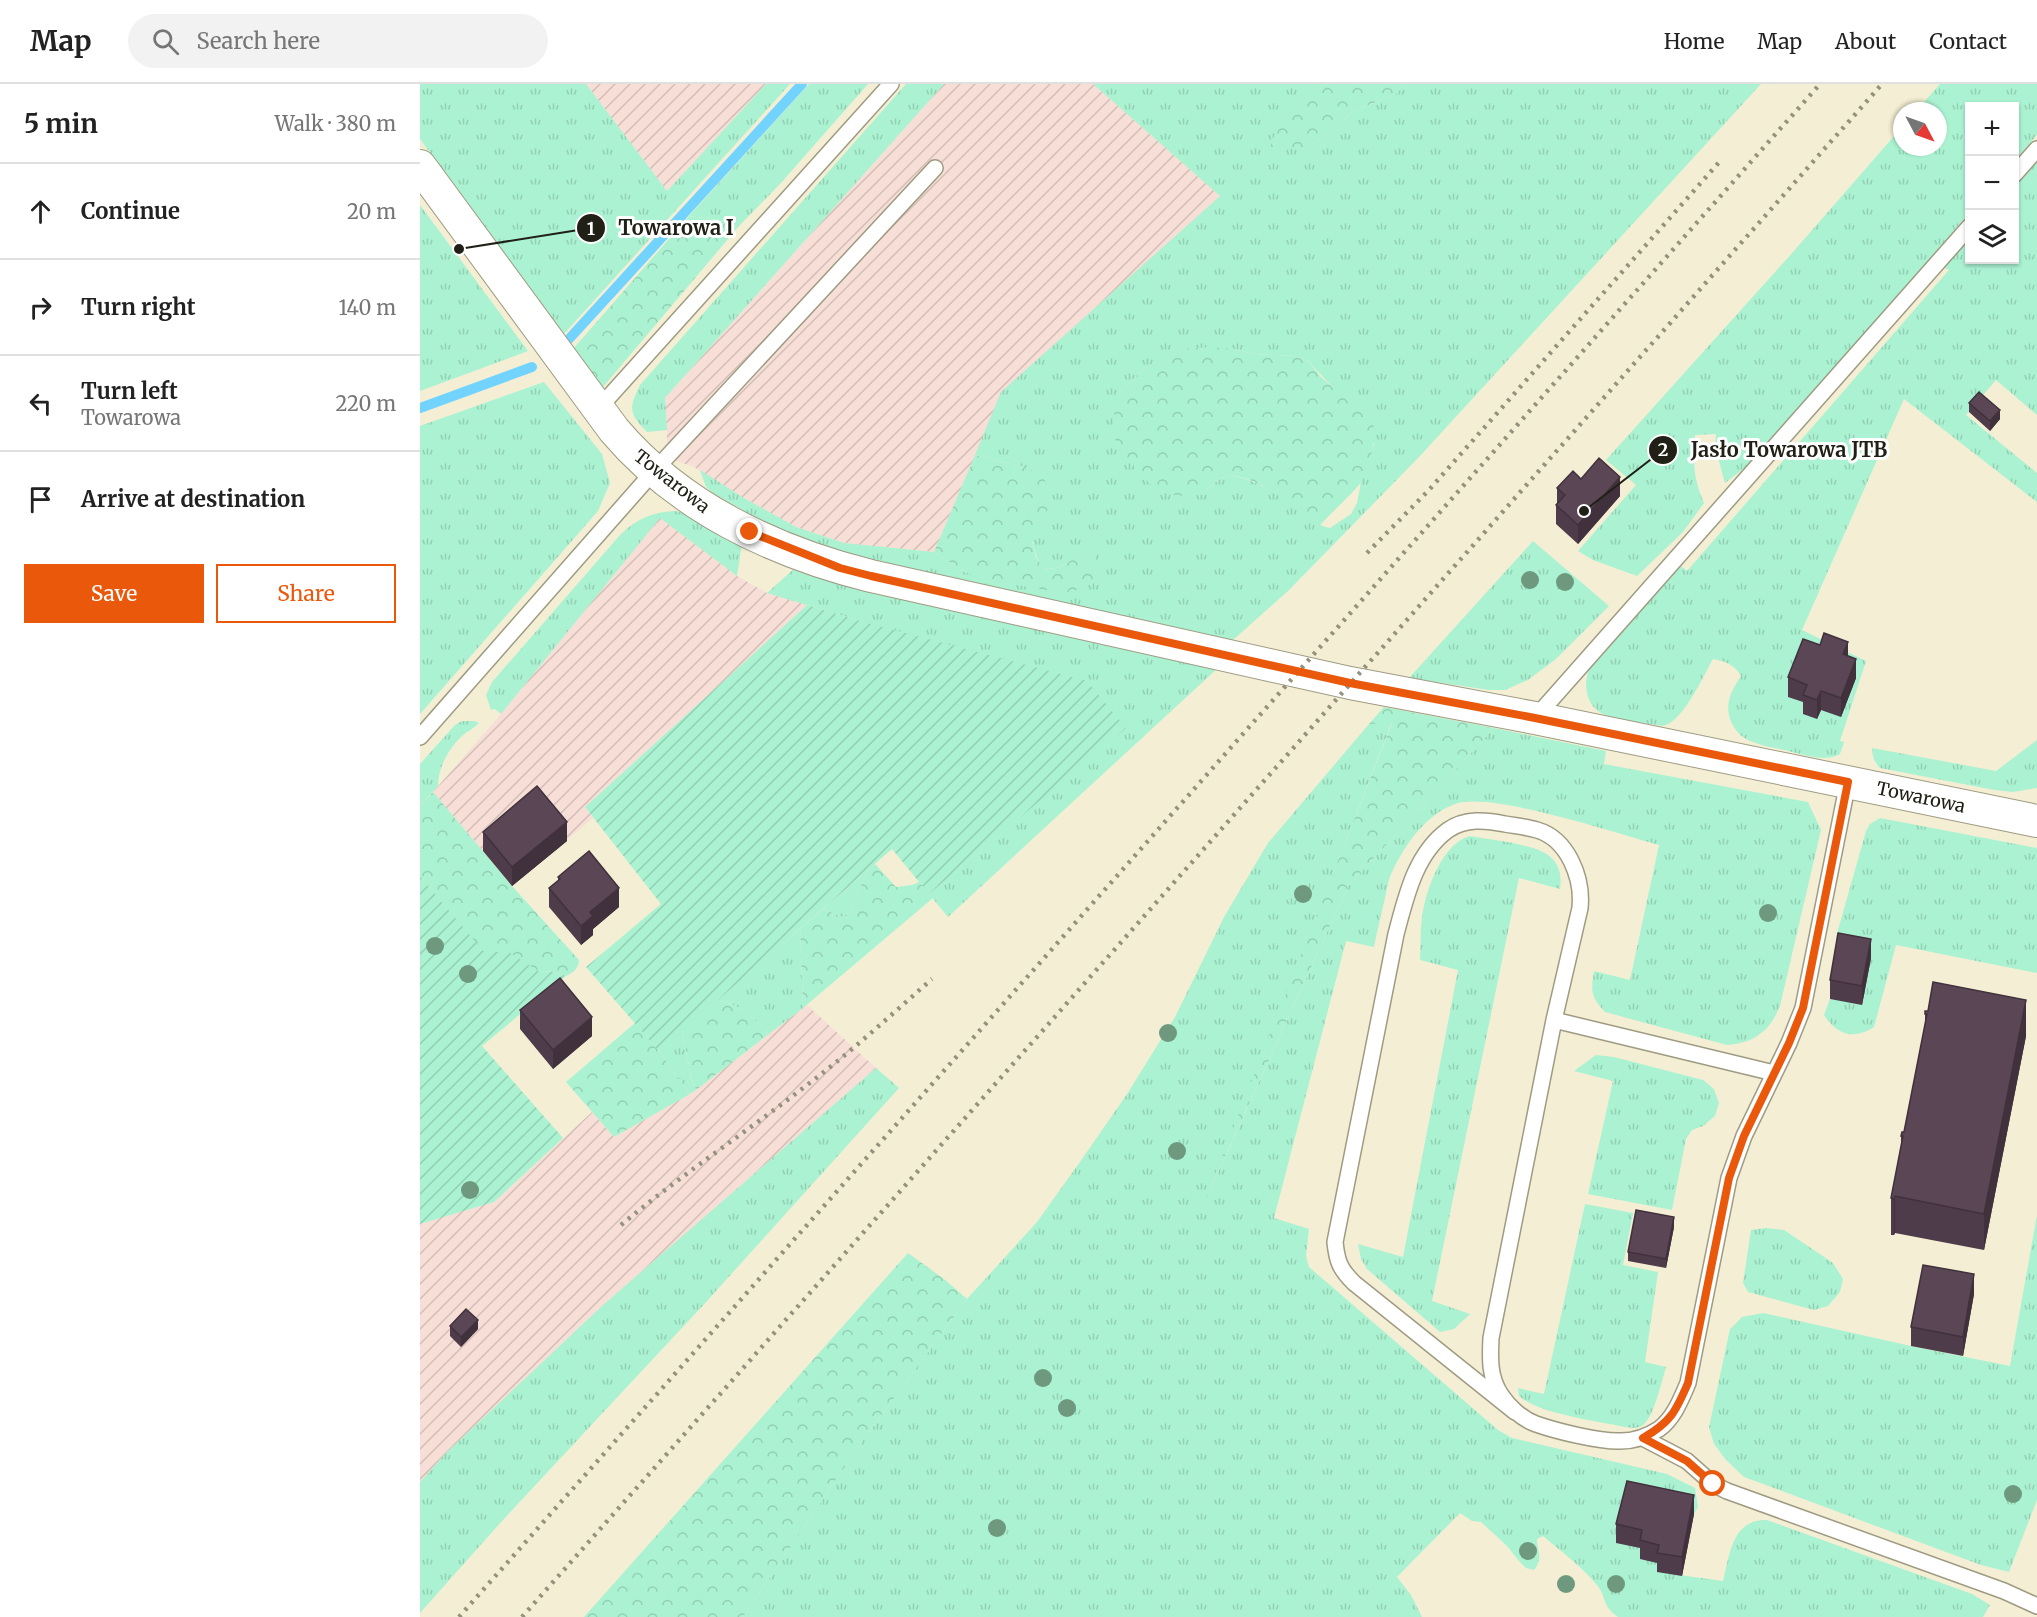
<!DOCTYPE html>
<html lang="en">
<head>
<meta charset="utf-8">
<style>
	body { margin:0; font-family:Merriweather,serif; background:#f2f2f2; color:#222 }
	.controls { position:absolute; right:18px; top:18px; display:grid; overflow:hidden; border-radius:0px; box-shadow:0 2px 4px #0004 }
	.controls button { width:54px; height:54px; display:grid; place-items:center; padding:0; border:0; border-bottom:2px solid #e0e0e0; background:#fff; color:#222; font:30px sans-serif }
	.compass { position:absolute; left:1473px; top:18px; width:54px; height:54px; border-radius:50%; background:#fff; box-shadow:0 2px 4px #0004; rotate:131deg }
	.stop { position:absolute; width:18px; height:18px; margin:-14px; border:4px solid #ea580c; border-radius:50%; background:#fff }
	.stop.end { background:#ea580c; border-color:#fff; box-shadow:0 2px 6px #0008 }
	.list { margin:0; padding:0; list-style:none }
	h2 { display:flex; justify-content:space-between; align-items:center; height:78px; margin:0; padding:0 24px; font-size:26px }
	h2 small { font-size:20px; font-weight:400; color:#767676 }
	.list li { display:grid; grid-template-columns:39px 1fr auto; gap:18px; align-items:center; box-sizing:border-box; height:96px; padding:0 24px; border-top:2px solid #e0e0e0 }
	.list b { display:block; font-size:22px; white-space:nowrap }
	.list p { margin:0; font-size:20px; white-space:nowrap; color:#767676 }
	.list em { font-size:20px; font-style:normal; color:#767676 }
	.actions { display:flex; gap:12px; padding:18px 24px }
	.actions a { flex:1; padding:14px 0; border:2px solid #ea580c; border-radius:0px; text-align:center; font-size:21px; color:#ea580c }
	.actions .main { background:#ea580c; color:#fff }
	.icon { flex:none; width:33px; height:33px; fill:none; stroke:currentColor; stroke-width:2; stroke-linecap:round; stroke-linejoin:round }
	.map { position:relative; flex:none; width:1617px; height:1533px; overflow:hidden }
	header { display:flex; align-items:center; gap:36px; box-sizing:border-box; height:84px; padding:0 30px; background:#fff; border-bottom:2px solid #e0e0e0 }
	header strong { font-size:28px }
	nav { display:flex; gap:33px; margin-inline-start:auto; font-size:21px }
	.search { width:420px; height:54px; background:#f2f2f2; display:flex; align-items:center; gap:15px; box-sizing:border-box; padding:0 21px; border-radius:33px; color:#767676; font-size:22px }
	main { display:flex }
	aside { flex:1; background:#fff }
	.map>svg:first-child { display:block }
</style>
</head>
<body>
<header>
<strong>Map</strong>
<div class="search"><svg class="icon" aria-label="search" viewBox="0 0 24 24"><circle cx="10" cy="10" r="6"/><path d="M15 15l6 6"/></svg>Search here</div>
<nav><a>Home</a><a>Map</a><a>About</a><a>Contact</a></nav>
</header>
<main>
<aside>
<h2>5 min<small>Walk · 380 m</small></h2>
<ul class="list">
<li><svg class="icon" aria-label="ahead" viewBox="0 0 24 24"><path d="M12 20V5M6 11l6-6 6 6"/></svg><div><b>Continue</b></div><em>20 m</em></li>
<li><svg class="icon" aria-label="right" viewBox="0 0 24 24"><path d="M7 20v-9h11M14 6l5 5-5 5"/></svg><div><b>Turn right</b></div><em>140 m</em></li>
<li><svg class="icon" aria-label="left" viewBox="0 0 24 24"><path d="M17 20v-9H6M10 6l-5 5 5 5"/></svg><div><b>Turn left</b><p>Towarowa</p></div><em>220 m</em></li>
<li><svg class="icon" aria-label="arrive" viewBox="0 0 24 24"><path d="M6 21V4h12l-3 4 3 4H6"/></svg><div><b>Arrive at destination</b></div></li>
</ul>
<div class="actions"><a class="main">Save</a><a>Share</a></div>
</aside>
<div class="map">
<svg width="1617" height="1533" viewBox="0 0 1617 1533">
	<defs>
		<pattern id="industrial-furrows" width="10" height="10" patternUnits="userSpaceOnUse" patternTransform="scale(1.5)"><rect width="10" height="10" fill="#f7ded6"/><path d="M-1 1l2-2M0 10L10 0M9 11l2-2" fill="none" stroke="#d3beb7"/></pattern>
		<pattern id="grass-tufts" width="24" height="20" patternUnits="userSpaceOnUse" patternTransform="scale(1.5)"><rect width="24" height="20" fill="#aaf2d1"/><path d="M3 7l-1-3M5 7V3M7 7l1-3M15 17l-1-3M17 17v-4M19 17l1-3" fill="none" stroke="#92cfb3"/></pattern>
		<pattern id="forest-crowns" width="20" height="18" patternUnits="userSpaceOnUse" patternTransform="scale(1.5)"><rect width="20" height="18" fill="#aaf2d1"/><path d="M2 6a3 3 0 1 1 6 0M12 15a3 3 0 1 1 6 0" fill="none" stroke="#92cfb3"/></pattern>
		<pattern id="garden-furrows" width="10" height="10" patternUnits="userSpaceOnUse" patternTransform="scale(1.5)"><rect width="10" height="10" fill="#aaf2d1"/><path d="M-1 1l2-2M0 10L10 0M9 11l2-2" fill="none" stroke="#92cfb3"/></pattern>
	</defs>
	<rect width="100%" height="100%" fill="#f4efd4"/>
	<path fill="url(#industrial-furrows)" d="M166 0H346L247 107Z
		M524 0H673L800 112 582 308 514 468 424 459 376 443 324 414 274 383 248 374 245 314Z
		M240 433 317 492 347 509 387 521 165 723 173 734 92 802 13 708 81 630Z
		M387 921 456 984 183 1221 26 1369 0 1398V1140L74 1118 172 1028 194 1053 270 1010Z"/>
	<path fill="url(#grass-tufts)" fill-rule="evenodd" d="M0 0H166L247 107 346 0H370L142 252 0 55Z
		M389 0H448L360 100 319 142 299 136 269 132Z
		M486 0H524L245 314 247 346 227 348C208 329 209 324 220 301Z
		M673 0H905L882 20 851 65H887L932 28 977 9 985 0H1341L1000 372 868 507 813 556 474 482 399 461 347 440 294 410 286 403 280 386 324 414 376 443 424 459 514 468 544 488 611 503 660 471 640 483 623 486C606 456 608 416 604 383L555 371 581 308 800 112ZM813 265 833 270 874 272 888 277 917 308 954 360 941 398 937 419 931 430 910 444C895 441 887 431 875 422 862 412 823 389 807 392 797 395 789 404 781 411L704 304 721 287 735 278Z
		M1520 0H1617V51L1595 77 1594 22H1550L1549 129 1340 372 1305 399 1295 363 1296 350 1275 351C1274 380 1272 391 1284 419L1263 448 1217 492 1173 476 1158 467 1216 401 1186 376 1373 168 1482 43V63H1518V27H1496Z
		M1617 77V331L1576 296 1546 331 1617 389V418L1484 315 1382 546 1446 577 1420 657 1424 658 1420 670C1405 679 1381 670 1365 666 1354 664 1343 662 1333 658 1314 652 1304 631 1310 613 1312 605 1317 599 1321 592 1315 581 1305 577 1293 575 1283 592 1263 639 1242 642 1227 639 1194 636 1181 629 1163 618 1163 594 1172 579L1261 482 1267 487 1529 186 1523 183 1549 154 1550 176H1594L1595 103Z
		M0 121 108 267 0 307Z
		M124 298 182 370 190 399 178 427 0 630V342Z
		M254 427 262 428 322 460 317 492 240 434 81 630 75 625 71 626 66 611 72 598 200 451C215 436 232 428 254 427Z
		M1113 457 1189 522 1136 575 1108 596 1085 606H1069L989 594Z
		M375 484 416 499 565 534 799 583 528 833 509 810 705 643 440 537 347 509Z
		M42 637H54L59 639C54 644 48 647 43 651 29 664 18 683 18 702L0 721V680L35 641Z
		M972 638 790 1106 928 802 1074 644 1186 667 1184 680 1388 718 1401 746 1360 922C1350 947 1334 959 1307 961L1185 928C1170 912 1171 907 1174 887L1210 896 1239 761C1198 750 1071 707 1035 720 1006 730 984 762 972 788 968 796 967 806 965 814 961 831 957 847 954 863L926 857 854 1134 889 1145 886 1172 889 1183 1078 1346 1092 1354 1247 1390 1275 1404 1278 1423 1274 1430 1222 1465 1239 1480 1238 1488 1303 1497C1310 1470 1312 1435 1347 1436L1552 1510 1570 1521 1563 1533H1198C1181 1521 1187 1513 1177 1501 1162 1483 1142 1468 1123 1452L1117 1455C1117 1468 1124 1473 1114 1486L1106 1484 1099 1477 1087 1462 1061 1438 1052 1437 1040 1429 977 1493 991 1511 1002 1533H323L441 1359 547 1215 617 1138 662 1075 707 1010 755 933 804 833 848 759 949 640Z
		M1617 656V704L1593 708 1574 706 1460 684C1454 678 1452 672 1452 664L1576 687Z
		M1460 734 1617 764V889L1476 861 1454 943C1433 956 1417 951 1404 931L1410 915 1442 920 1423 855 1416 853 1446 747 1450 740Z
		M1050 752C1062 754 1075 756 1088 758 1116 764 1145 768 1140 805L1099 794 1012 1217 1050 1230 1034 1245 1020 1248 947 1185 941 1175 938 1160 983 1173 1038 886 1000 876C1001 862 1000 847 1002 833 1005 808 1022 759 1050 752Z
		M448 786 428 832 422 833 403 825Z
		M380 845 383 924 349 950C332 934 322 919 296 917Z
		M262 946 271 992 276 1006 270 1010 239 967Z
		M1176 971 1194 973 1283 996 1294 1005 1299 1019 1295 1032 1283 1042 1272 1046 1266 1055 1252 1126 1168 1110 1193 997 1154 987Z
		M456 984 479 1004 287 1217 82 1437 0 1529V1398L26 1369 183 1221Z
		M1165 1120 1213 1129 1203 1181 1238 1188 1225 1278 1246 1283C1242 1296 1234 1333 1223 1341 1218 1345 1211 1344 1205 1343 1177 1337 1119 1330 1099 1312L1098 1304 1124 1310Z
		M1617 1131V1416L1589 1488 1561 1481 1324 1393 1306 1376 1294 1360 1289 1343 1310 1245 1322 1233 1343 1229 1491 1262 1590 1282Z
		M1346 1144 1364 1146 1413 1179 1423 1195 1420 1208 1408 1222 1394 1226 1328 1208 1323 1199 1331 1146Z"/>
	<path fill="url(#forest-crowns)" d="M905 0H985L977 9 932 28 887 65H851C849 44 890 13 905 0Z
		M269 132 299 136 319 142 183 303 154 264Z
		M790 263 813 265 833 270 874 272 888 277 901 293 952 338C959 349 948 390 939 401 927 415 912 428 899 442 881 427 832 388 808 392 797 394 789 404 781 411L757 412 730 400 700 366 692 349 695 321 704 304 721 287 735 278 763 265Z
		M555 371 604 383 623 392 629 407V423L612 458 616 473 624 486 640 483 660 471 674 468 677 478 674 496 662 505 642 509 587 499 544 488 514 468Z
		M964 623 1074 644 928 802 783 1121 972 639 949 640Z
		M13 708 92 802 159 876C159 884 153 889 146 892L134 888 118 887 90 870 63 868 0 792V721Z
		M455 780 476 803 492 801 499 798 513 814 383 924 380 845 403 825 422 833 428 832 448 786Z
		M296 917C322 919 332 934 349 950L276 1006 271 992 262 946Z
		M215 939 239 967 270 1010 194 1053 146 998Z
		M488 1169 524 1195 547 1215 441 1359 323 1533H164Z"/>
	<path fill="url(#garden-furrows)" d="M387 521 440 537 667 597 706 644 509 810 472 765 239 967 166 883 241 820 165 723Z
		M0 792 63 867 90 869 118 887 134 888 146 892 62 962 143 1054 74 1118 0 1140Z"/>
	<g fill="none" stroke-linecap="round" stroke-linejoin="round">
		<path stroke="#73d3ff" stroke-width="10" d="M149 255 382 0
			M0 324 112 283"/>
		<g stroke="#9f9b82" stroke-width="18">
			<path id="lane" d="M1594 91 1617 65
				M178 325 471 0
				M1115 634 1550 142
				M0 653 234 387 515 84
				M1134 936 1354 989
				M1095 1328 934 1199C920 1185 917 1178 915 1158L976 850C986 813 995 770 1028 746 1045 734 1066 736 1085 740 1096 742 1107 743 1117 746 1148 755 1163 794 1160 824L1134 936 1071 1254C1070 1274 1069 1293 1081 1311 1089 1323 1102 1335 1116 1340 1136 1347 1180 1358 1201 1357 1214 1357 1228 1352 1239 1345 1254 1334 1261 1315 1268 1299L1309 1094 1324 1052 1369 959 1383 924 1428 698
				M1223 1354 1267 1377 1293 1400 1307 1407 1584 1507 1617 1522"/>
		</g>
		<g stroke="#9f9b82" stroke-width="34">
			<path id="street" d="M0 82 194 346C259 423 354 468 451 492L930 599 1115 634 1617 737"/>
		</g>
		<use href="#lane" stroke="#fff" stroke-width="15"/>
		<use href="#street" stroke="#fff" stroke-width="32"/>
		<path stroke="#94917d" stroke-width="4.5" stroke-dasharray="3 6" stroke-linecap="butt" d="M947 469 1009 406 1302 75
			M201 1141C261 1091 325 1049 387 1001 431 968 471 931 512 895
			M39 1533 1400 0
			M102 1533C556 1022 1009 511 1462 0"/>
	</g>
	<g fill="#6e997f">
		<circle cx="1110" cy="496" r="9"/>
		<circle cx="1145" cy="498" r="9"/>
		<circle cx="883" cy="810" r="9"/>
		<circle cx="1348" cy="829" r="9"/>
		<circle cx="15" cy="862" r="9"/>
		<circle cx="48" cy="890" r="9"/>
		<circle cx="748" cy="949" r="9"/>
		<circle cx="757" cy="1067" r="9"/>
		<circle cx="50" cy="1106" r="9"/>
		<circle cx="623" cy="1294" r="9"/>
		<circle cx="647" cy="1324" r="9"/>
		<circle cx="1593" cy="1410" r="9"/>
		<circle cx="577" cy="1444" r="9"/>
		<circle cx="1108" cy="1467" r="9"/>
		<circle cx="1146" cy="1500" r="9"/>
		<circle cx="1196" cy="1500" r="9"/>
	</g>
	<path fill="#4e3c4a" d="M1549 319 1580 335 1570 347 1549 328Z
		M1161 395 1200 412 1158 460 1136 440V421L1137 420V404Z
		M1428 572 1436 594 1421 633 1401 626 1397 635 1383 630V618L1368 613V593Z
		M63 748 147 757 92 802 63 767Z
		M138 793 199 823 173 845V851L161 861 129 823V804L138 797Z
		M1451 874 1442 921 1410 915V896Z
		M100 926 172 952 133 985 100 945Z
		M1505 930 1606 952 1564 1166 1475 1149 1474 1151H1471V1114L1481 1062V1052L1484 1048 1505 941Z
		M1254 1143 1246 1184 1208 1177V1168Z
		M1554 1210 1543 1272 1491 1262V1243Z
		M30 1242 58 1245 41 1263 30 1252Z
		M1274 1430 1262 1492 1237 1488V1479L1220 1475V1464L1196 1459V1440Z"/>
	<path fill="#40313c" d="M1580 326V335L1570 347V337Z
		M1200 393V412L1158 460V441Z
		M1428 558V577L1423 570Z
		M1436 575V594L1421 633V614Z
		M1401 607V626L1397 635V616Z
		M147 738V757L92 802V783Z
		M199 804V823L173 845V851L161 861V842L170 828Z
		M1451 855V874L1442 921V902Z
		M1606 916V952L1564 1166V1130Z
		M172 933V952L133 985V966Z
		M1475 1112V1149L1474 1151V1115Z
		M1254 1133V1143L1246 1184V1175Z
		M1554 1190V1210L1543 1272V1253Z
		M58 1236V1245L41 1263V1253Z
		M1274 1411V1430L1262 1492V1473Z"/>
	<path fill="#5b4656" stroke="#40313c" stroke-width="1.5" d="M1559 308 1580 326 1570 337 1549 319Z
		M1179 374 1200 393 1158 441 1136 421 1145 411 1137 404 1153 387 1161 395Z
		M1404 549 1428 558 1423 570 1436 575 1421 614 1401 607 1397 616 1383 611 1387 601 1368 593 1383 555 1400 561Z
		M117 702 147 738 92 783 63 748Z
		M169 767 199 804 170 828 173 832 161 842 129 804 140 795 138 793Z
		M1418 849 1451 855 1442 902 1410 896Z
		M140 894 172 933 133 966 100 926Z
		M1513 898 1606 916 1564 1130 1475 1112 1474 1115 1471 1114 1483 1052H1481L1482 1048H1484L1507 930H1505V927H1508Z
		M1216 1126 1254 1133 1246 1175 1208 1168Z
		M1503 1181 1554 1190 1543 1253 1491 1243Z
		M46 1225 58 1236 41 1253 30 1242Z
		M1207 1397 1274 1411 1262 1473 1237 1469 1239 1461 1220 1456 1222 1446 1196 1440Z"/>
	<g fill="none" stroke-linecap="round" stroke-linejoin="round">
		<path stroke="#ea580c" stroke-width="8" d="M330 448 420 484 451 492 930 599 1115 634 1428 698 1383 924 1369 959 1324 1052 1309 1094 1268 1299C1256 1327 1251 1338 1223 1354L1267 1377 1293 1400"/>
	</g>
	<g text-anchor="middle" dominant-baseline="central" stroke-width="6" stroke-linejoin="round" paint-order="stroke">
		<g font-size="18" fill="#212016" stroke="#fff">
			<text transform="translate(252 397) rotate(38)">Towarowa</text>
			<text transform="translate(1501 713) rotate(12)">Towarowa</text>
		</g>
	</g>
	<path fill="none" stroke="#212016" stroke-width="2" d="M39 165L171 144M1164 427L1243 366"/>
	<g fill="#212016" stroke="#fff" stroke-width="2">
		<circle cx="39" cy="165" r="6"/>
		<circle cx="1164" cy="427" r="6"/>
		<circle cx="171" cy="144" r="15"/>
		<circle cx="1243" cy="366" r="15"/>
	</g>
	<g font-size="18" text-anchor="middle" font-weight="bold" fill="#fff">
		<text x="171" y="151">1</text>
		<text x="1243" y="372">2</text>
	</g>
	<g font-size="20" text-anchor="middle" font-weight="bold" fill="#212016" stroke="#fff" stroke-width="6" stroke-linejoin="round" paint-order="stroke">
		<text x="256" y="151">Towarowa I</text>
		<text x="1369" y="373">Jasło Towarowa JTB</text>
	</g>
</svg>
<div class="controls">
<button>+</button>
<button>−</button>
<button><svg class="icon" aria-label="layers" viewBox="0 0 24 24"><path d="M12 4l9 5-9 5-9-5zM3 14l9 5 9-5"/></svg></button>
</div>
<svg class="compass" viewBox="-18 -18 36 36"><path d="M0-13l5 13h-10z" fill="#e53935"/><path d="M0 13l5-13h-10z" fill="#767676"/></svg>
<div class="stop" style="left:1293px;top:1400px"></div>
<div class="stop end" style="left:330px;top:448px"></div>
</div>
</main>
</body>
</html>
